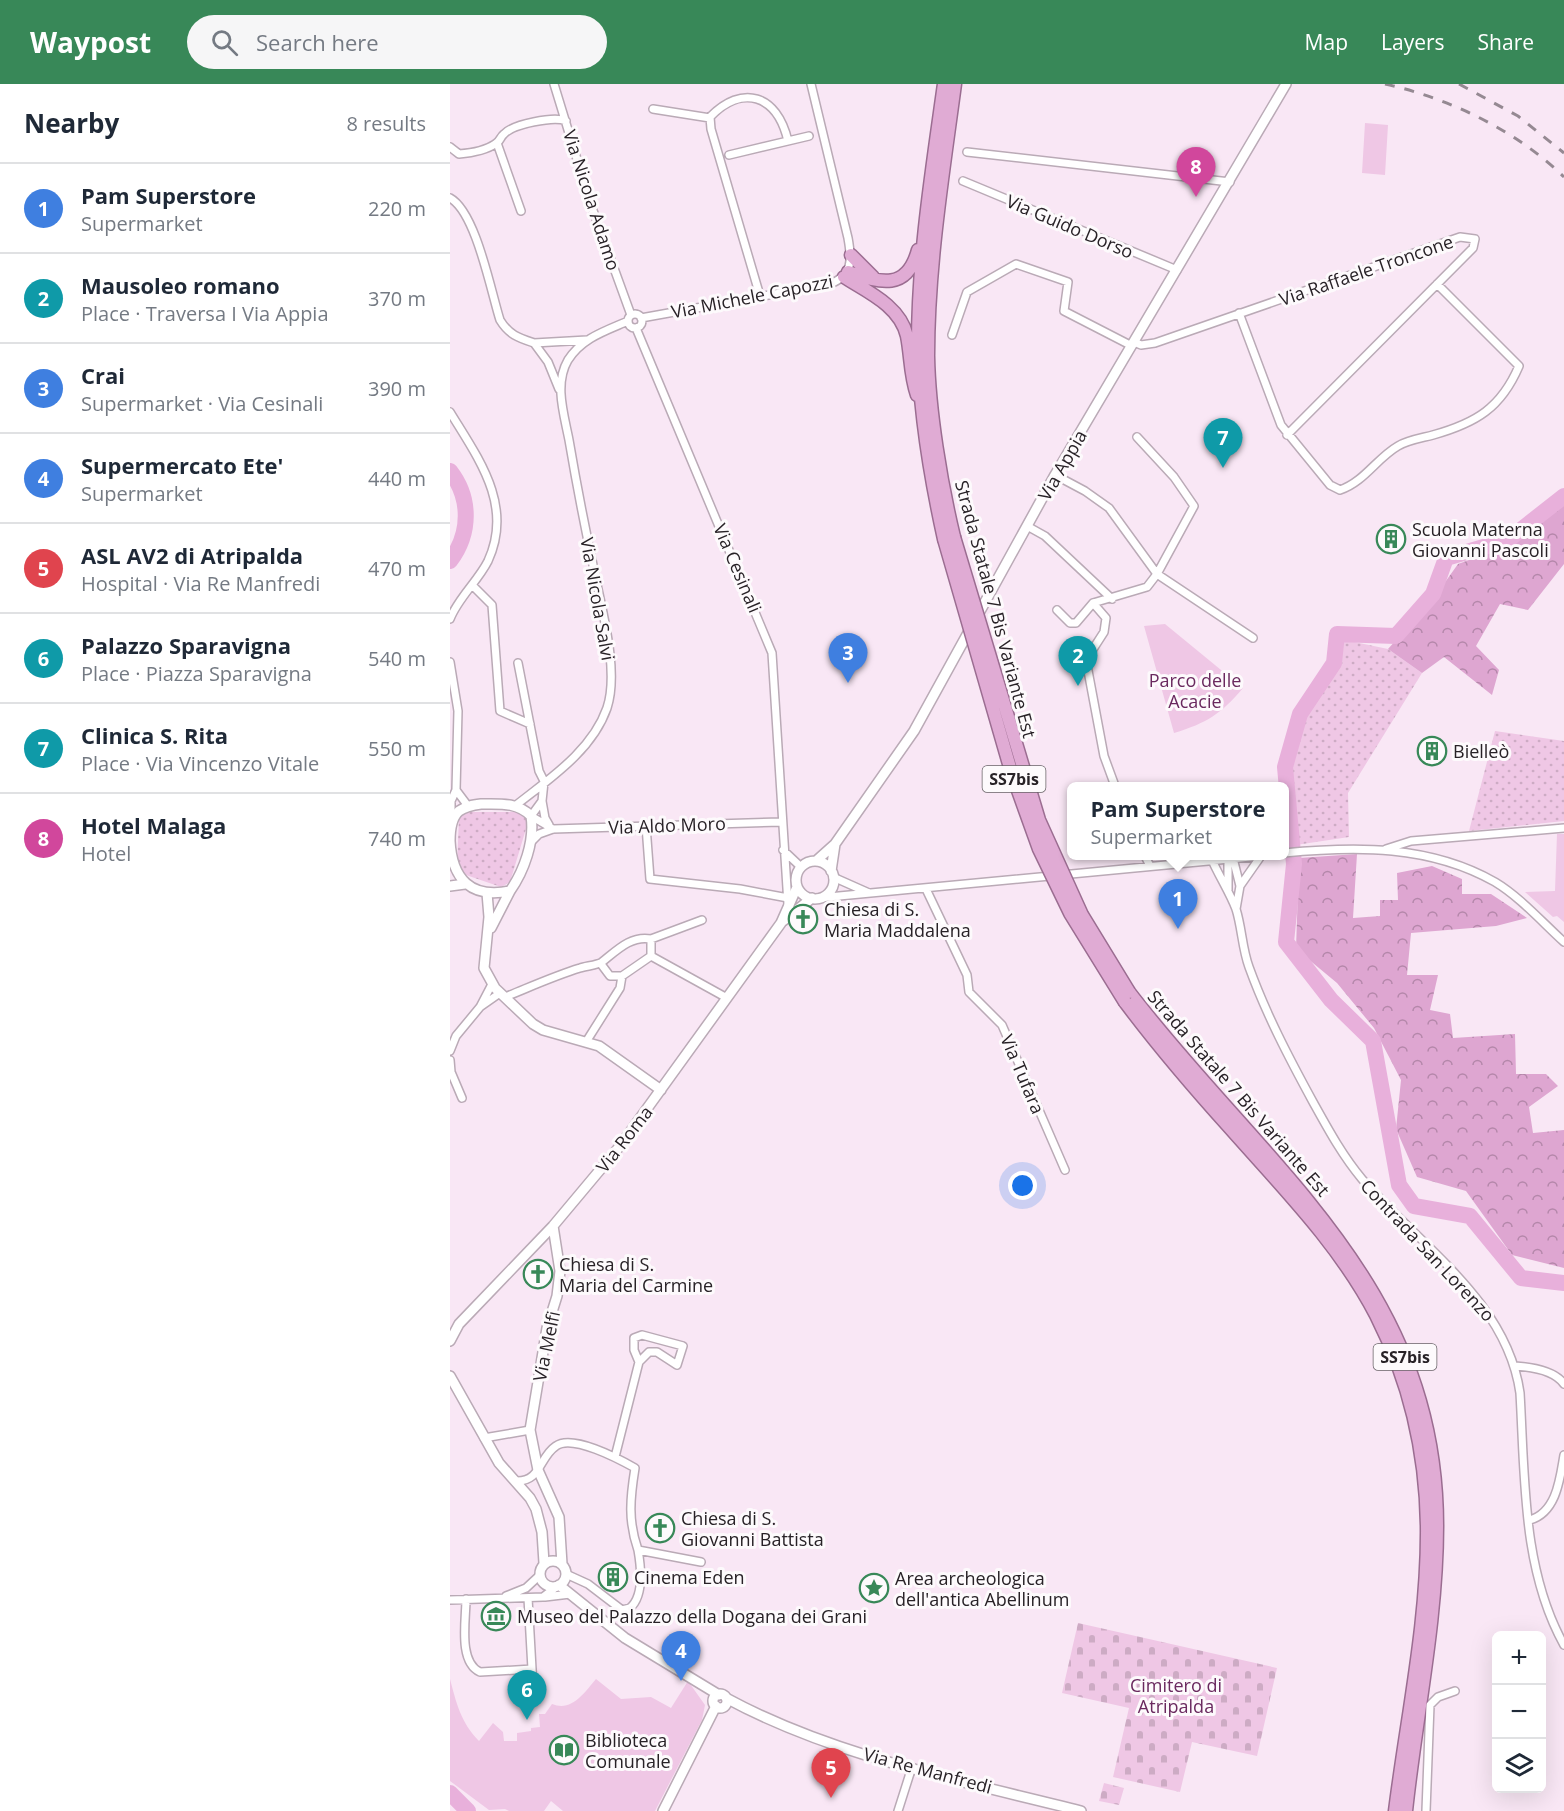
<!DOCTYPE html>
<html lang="en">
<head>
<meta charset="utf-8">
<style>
	body { margin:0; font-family:"Open Sans",sans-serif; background:#f6f6f7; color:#1f2937 }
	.controls { position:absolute; right:18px; bottom:18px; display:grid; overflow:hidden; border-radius:9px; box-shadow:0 6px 24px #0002 }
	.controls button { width:54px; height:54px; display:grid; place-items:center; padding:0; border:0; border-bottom:2px solid #e0e1e3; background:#fff; color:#1f2937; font:30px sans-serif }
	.you { position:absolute; left:573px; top:1102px; width:21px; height:21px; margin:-15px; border:4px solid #fff; border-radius:50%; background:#1a73e8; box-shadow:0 0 0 9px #1a73e833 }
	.badge { display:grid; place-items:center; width:39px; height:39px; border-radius:50%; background:#388858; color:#fff; font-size:20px; font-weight:700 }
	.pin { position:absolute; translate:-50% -50px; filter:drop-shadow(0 2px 3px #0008) }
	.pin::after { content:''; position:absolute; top:32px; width:21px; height:18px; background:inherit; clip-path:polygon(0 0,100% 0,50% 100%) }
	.popup { position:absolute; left:617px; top:698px; width:222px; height:78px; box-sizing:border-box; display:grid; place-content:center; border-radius:9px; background:#fff; filter:drop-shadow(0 2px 4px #0005); font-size:20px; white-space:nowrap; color:#747a83 }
	.popup b { font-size:22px; color:#1f2937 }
	.popup::after { content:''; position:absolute; left:50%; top:100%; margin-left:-12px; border:12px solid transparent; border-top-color:#fff }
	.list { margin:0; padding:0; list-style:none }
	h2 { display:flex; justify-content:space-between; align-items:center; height:78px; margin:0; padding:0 24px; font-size:26px }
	h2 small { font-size:20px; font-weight:400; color:#747a83 }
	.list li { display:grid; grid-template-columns:39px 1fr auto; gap:18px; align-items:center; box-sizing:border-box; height:90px; padding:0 24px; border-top:2px solid #e0e1e3 }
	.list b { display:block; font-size:22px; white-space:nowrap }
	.list p { margin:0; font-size:20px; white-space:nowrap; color:#747a83 }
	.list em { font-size:20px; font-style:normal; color:#747a83 }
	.icon { flex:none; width:33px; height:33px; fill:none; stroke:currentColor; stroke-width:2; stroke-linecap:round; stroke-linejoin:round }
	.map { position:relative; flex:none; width:1114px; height:1727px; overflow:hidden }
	header { display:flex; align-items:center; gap:36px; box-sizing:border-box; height:84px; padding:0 30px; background:#388858; color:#fff }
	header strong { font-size:28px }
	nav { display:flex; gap:33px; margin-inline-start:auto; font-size:21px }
	.search { width:420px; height:54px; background:#f6f6f7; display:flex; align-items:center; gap:15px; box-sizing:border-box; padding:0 21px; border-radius:33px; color:#747a83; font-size:22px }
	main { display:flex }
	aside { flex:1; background:#fff }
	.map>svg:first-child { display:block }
</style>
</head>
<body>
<header>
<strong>Waypost</strong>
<div class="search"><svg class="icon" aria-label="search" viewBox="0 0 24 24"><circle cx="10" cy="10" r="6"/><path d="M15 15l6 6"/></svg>Search here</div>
<nav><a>Map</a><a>Layers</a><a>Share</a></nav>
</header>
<main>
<aside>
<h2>Nearby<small>8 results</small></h2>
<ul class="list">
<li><span class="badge" style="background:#3f7fe0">1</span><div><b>Pam Superstore</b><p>Supermarket</p></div><em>220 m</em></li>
<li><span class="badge" style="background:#0f9aa8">2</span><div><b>Mausoleo romano</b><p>Place · Traversa I Via Appia</p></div><em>370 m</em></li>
<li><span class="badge" style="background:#3f7fe0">3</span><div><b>Crai</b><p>Supermarket · Via Cesinali</p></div><em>390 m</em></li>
<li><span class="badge" style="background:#3f7fe0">4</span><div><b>Supermercato Ete'</b><p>Supermarket</p></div><em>440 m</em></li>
<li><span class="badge" style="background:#e0444e">5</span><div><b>ASL AV2 di Atripalda</b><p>Hospital · Via Re Manfredi</p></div><em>470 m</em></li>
<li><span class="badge" style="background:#0f9aa8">6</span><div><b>Palazzo Sparavigna</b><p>Place · Piazza Sparavigna</p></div><em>540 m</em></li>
<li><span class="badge" style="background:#0f9aa8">7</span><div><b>Clinica S. Rita</b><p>Place · Via Vincenzo Vitale</p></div><em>550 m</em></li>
<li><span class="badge" style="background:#d1479c">8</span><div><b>Hotel Malaga</b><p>Hotel</p></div><em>740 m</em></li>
</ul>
</aside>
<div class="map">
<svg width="1114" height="1727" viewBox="0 0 1114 1727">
	<defs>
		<pattern id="grass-dots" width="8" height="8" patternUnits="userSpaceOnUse" patternTransform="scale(1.5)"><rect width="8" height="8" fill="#efc7e5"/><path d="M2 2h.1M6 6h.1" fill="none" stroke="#cdabc4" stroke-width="1.8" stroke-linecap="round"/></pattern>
		<pattern id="forest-crowns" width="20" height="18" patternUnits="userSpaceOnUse" patternTransform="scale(1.5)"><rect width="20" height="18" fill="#dea6d1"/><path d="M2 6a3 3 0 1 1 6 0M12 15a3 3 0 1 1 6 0" fill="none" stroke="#b487aa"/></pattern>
		<pattern id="cemetery-stones" width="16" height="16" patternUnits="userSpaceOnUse" patternTransform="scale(1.5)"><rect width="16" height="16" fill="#efc7e5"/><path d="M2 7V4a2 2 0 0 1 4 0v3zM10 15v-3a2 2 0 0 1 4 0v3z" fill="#cdabc4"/></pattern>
	</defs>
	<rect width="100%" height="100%" fill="#f9e7f5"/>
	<path fill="url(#grass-dots)" d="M890 555 938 565 972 589 898 709 899 753 846 761 839 684 851 634 887 581Z
		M1045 647 1114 657V737L1019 747Z
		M17 728H66L74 729 79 735 60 798 51 803 13 790 7 784 9 732Z"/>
	<path fill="url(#forest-crowns)" d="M1114 416V480L1078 526 1050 520 1026 562 1049 586 1042 611 994 573 972 589 938 565 983 515 1008 480 1060 461Z
		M907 770 903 834 930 832V816H948L947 789 982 782 1012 795V810H1041L1077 834 1046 842 961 849 957 891H988L980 926 1000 930 1003 954 1065 950 1066 990H1096L1108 1002 1079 1023 1083 1049 1114 1046V1184L1062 1171 1016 1107 967 1093 946 1045 951 996 924 944 887 899 846 865 849 774Z"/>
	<path fill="url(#cemetery-stones)" d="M628 1539 827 1584 807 1672 742 1658 730 1708 663 1693 679 1624 612 1609Z
		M654 1699 674 1704 669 1721 649 1717Z"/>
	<path fill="#efc7e5" d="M915 39 938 41 935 91 912 89Z
		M715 540 793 604C771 630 757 639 724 649L694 542Z
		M1107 750H1114V838L1107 832 1103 833 1075 808 1105 807Z
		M0 1595C6 1618 11 1639 29 1657L43 1639 53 1648 54 1657H67V1649L81 1647V1644L90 1643 89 1630H95L102 1620C122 1628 134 1609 146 1595L171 1615 201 1613 221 1624 238 1597 255 1621 252 1636 205 1727H113L101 1717 94 1727H59L55 1725 39 1726 0 1697Z"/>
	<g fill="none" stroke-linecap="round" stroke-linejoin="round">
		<path stroke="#e8b0db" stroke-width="16" d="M0 387C21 414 21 449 0 477
			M1114 412 1058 456 996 474 983 510 946 552 887 550 884 579 850 630 835 683 844 780 836 858 881 916 923 957 949 1101 964 1122 1020 1132 1071 1194 1114 1199
			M0 1709 18 1727"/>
		<g stroke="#baaab6" stroke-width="10">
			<path id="minor" d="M104 0 141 121 181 231
				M203 25 260 34
				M47 59 71 127
				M0 63 9 70C21 69 35 67 45 60 50 58 50 53 54 50 63 40 104 32 116 37
				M517 68 780 98
				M279 71 359 52
				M513 97 727 186
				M0 114C26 128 41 208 50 236 59 251 69 254 84 259
				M310 212 261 45 260 33C292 0 327 10 338 57
				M789 229 831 341 880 401 890 406C914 398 927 374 948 362 958 356 972 354 983 351 1026 339 1051 324 1069 282L987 200
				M178 237a7 7 0 1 1 14 0a7 7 0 1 1-14 0Z
				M191 234 380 200C403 191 402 176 398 154L361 0
				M186 244 322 569 338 820
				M502 251 517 208 566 180 618 198 614 227 682 262
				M684 258 691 261 705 259 1010 153 1025 155 1023 164 837 351
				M109 305 98 278 84 259 137 256
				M0 328C28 374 64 421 38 477 28 497 8 514 0 535
				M605 391 635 407 659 424 707 490 803 554
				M577 442 595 452 662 515
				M22 501 42 521 50 627 80 640
				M643 519 656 534 654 548 636 576 654 672 665 702
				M607 526 620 539H626L643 519 697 503 707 490 744 422 724 393 687 353
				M0 578 8 627 6 706 1 717V739
				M68 579 89 687 94 697
				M94 698 92 717 81 732 103 745
				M6 706 18 722
				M92 717 95 734 99 741
				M65 722C99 695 142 667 157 624 170 585 150 520 143 481 134 439 126 397 119 356 114 330 104 300 118 276 132 254 155 247 178 237
				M196 742 200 795 290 805 338 814
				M80 759 89 750 103 745 331 738
				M936 765 961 757 1114 744
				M333 766 351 783
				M834 769C906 762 980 761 1045 798 1070 813 1092 838 1114 858
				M695 772 700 782
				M783 774 790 802 786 825
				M762 776C769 792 780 809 786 825 792 844 792 864 799 883 816 930 839 974 863 1018 878 1045 892 1071 912 1095 970 1162 1057 1217 1070 1309 1075 1393 1072 1486 1114 1561
				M383 793 419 809
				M790 802 811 772
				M476 805 517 891 519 908 552 941 615 1086
				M778 806V775
				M368 814 811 772
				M201 872 277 914
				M151 880 160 892H172L201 872V855
				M42 900 30 923 50 909
				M55 913C80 903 104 892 130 884 136 882 148 881 152 878 166 867 181 851 201 855L252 836
				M136 958 170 904 172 892
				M0 967 6 952 30 923
				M0 976 1 988 12 1014
				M1065 1282C1082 1283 1104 1286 1114 1300
				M34 1354 80 1346
				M165 1373 189 1278 199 1268H207L227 1281 233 1262 192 1251 184 1254V1266L189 1278
				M66 1397C91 1398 89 1373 106 1362 122 1350 169 1375 185 1384 180 1415 178 1437 188 1466L251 1478
				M1080 1436C1107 1428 1110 1394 1114 1371
				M116 1490 138 1500 172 1526 180 1524C194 1512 191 1483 188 1466
				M56 1512 76 1504 90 1491
				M95 1513 120 1510
				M16 1515C16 1536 8 1578 30 1588L82 1585 78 1514
				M0 1516 93 1513 109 1501
				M82 1585 84 1617
				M448 1727 462 1683
				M976 1727 980 1621 988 1613 1005 1607"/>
		</g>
		<g stroke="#baaab6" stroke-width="12">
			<path id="tertiary" d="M31 720C50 720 67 718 81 732 85 757 74 787 60 807 21 815 2 795 0 757 0 747 1 734 9 727 16 722 23 721 31 720Z
				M366 777 385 760 464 647 605 391 836 0
				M346 796a19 19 0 1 1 38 0a19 19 0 1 1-38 0Z
				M381 787 385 760
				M0 802 15 800
				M37 809 39 833 34 884 45 904 83 940 93 946 149 962 211 1006
				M333 837 362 814
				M41 844 60 807
				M103 1142 110 1187 107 1212 97 1244 80 1346 88 1386 109 1433 112 1480
				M0 1257 9 1240 103 1142 170 1062 331 839 347 803
				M0 1292 49 1379 80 1414 86 1425 92 1448 94 1479
				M90 1490a13 13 0 1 1 26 0a13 13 0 1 1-26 0Z
				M109 1501 175 1554 269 1611
				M263 1617a7 7 0 1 1 14 0a7 7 0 1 1-14 0Z
				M276 1614C385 1673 513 1697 631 1727
				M213 1727 266 1622"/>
		</g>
		<g stroke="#9b6d91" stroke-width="15">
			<path id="trunk" d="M494 0C482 86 468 173 468 260 469 326 480 392 494 455
				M401 171 423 193
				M398 188C431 199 457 207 468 166
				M394 193C418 208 450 222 457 252 461 272 460 291 467 311
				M504 453C491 399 479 327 478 272 478 181 493 90 505 0
				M679 908C813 1083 987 1199 987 1442 987 1538 966 1632 956 1727
				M675 918C708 962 743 1003 780 1044 832 1103 889 1160 926 1231 959 1296 976 1368 977 1442 978 1537 957 1632 945 1727"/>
		</g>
		<use href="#minor" stroke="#fff" stroke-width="7"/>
		<use href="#tertiary" stroke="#fff" stroke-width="9"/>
		<use href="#trunk" stroke="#e0abd4" stroke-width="12"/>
		<path stroke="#958992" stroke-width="3" stroke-dasharray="10 10" stroke-linecap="butt" d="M935 0C999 14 1067 47 1114 93
			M1009 0 1068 32 1114 69"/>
		<g stroke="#9b6d91" stroke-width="15" stroke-linecap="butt">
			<path id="trunk-bridge" d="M504 453 589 736 632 831 679 908
				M494 455 561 687 589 765 620 829 675 918"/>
		</g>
		<use href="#trunk-bridge" stroke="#e0abd4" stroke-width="12"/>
	</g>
	<defs>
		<g id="building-ring" transform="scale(1.5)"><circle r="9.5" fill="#fdfafc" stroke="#388858" stroke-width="1.5"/><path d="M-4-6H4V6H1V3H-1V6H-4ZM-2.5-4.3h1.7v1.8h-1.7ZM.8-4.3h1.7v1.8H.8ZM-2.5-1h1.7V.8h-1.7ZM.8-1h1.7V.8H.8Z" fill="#388858"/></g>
		<g id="church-ring" transform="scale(1.5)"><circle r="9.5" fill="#fdfafc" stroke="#388858" stroke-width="1.5"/><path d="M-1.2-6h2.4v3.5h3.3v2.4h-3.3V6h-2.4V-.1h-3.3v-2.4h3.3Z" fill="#388858"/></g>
		<g id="sight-ring" transform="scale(1.5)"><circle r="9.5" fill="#fdfafc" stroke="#388858" stroke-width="1.5"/><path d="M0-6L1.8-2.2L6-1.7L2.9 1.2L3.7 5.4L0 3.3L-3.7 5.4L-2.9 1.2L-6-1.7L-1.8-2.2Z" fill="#388858"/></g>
		<g id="museum-ring" transform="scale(1.5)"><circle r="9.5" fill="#fdfafc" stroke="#388858" stroke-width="1.5"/><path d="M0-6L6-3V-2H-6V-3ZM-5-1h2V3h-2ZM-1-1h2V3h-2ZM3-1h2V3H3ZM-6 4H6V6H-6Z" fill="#388858"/></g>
		<g id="library-ring" transform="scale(1.5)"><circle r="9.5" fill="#fdfafc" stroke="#388858" stroke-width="1.5"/><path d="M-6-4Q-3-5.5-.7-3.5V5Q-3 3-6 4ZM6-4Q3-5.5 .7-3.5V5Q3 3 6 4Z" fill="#388858"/></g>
	</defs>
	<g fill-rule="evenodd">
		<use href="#building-ring" x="941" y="455"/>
		<use href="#building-ring" x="982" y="667"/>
		<use href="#church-ring" x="353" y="835"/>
		<use href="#church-ring" x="88" y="1190"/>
		<use href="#church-ring" x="210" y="1444"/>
		<use href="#building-ring" x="163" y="1493"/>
		<use href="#sight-ring" x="424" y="1504"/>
		<use href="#museum-ring" x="46" y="1532"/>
		<use href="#library-ring" x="114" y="1666"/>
	</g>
	<g text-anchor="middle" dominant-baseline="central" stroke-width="6" stroke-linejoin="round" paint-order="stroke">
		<g fill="#fdfafc" stroke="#686367" stroke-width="1.5">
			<rect x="532.5" y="682" width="63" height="26" rx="4.5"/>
			<rect x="923.5" y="1260" width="63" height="26" rx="4.5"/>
		</g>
		<g font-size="16" font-weight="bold" fill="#282227">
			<text x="564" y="695">SS7bis</text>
			<text x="955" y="1273">SS7bis</text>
		</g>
		<g font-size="18" fill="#282227" stroke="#fdfafc">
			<text transform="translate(142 116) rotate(72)">Via Nicola Adamo</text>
			<text transform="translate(620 142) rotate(23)">Via Guido Dorso</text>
			<text transform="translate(916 186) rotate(-19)">Via Raffaele Troncone</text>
			<text transform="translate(302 212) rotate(-11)">Via Michele Capozzi</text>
			<text transform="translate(612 381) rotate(-60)">Via Appia</text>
			<text transform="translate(288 484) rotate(67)">Via Cesinali</text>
			<text transform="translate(148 515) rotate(80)">Via Nicola Salvi</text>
			<text transform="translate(546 525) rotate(75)">Strada Statale 7 Bis Variante Est</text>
			<text transform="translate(217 741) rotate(-2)">Via Aldo Moro</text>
			<text transform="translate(573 990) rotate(67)">Via Tufara</text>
			<text transform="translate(789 1009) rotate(49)">Strada Statale 7 Bis Variante Est</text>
			<text transform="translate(174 1055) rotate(-52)">Via Roma</text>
			<text transform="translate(978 1166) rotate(47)">Contrada San Lorenzo</text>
			<text transform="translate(96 1262) rotate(-78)">Via Melfi</text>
			<text transform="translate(478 1686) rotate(15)">Via Re Manfredi</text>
		</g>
		<g font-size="18" fill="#282227" stroke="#fdfafc" text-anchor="start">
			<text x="962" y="445">Scuola Materna<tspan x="962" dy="21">Giovanni Pascoli</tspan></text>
			<text x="1003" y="667">Bielleò</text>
			<text x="374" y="825">Chiesa di S.<tspan x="374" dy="21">Maria Maddalena</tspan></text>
			<text x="109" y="1180">Chiesa di S.<tspan x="109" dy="21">Maria del Carmine</tspan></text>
			<text x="231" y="1434">Chiesa di S.<tspan x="231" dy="21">Giovanni Battista</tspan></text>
			<text x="184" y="1493">Cinema Eden</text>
			<text x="445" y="1494">Area archeologica<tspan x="445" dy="21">dell'antica Abellinum</tspan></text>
			<text x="67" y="1532">Museo del Palazzo della Dogana dei Grani</text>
			<text x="135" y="1656">Biblioteca<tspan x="135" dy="21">Comunale</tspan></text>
		</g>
		<g font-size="18" fill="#6a295f" stroke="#fdfafc">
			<text x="745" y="596">Parco delle<tspan x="745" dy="21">Acacie</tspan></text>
			<text x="726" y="1601">Cimitero di<tspan x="726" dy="21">Atripalda</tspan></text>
		</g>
	</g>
</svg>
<div class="controls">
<button>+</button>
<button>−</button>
<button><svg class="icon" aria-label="layers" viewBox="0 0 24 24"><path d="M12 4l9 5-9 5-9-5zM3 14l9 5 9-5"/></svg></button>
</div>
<div class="you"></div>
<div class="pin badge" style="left:728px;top:845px;background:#3f7fe0">1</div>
<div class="popup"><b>Pam Superstore</b>Supermarket</div>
<div class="pin badge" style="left:628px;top:602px;background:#0f9aa8">2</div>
<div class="pin badge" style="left:398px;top:599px;background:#3f7fe0">3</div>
<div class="pin badge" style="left:231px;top:1597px;background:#3f7fe0">4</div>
<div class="pin badge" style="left:381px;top:1714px;background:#e0444e">5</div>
<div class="pin badge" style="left:77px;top:1636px;background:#0f9aa8">6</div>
<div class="pin badge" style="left:773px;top:384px;background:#0f9aa8">7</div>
<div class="pin badge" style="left:746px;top:113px;background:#d1479c">8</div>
</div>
</main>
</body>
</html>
